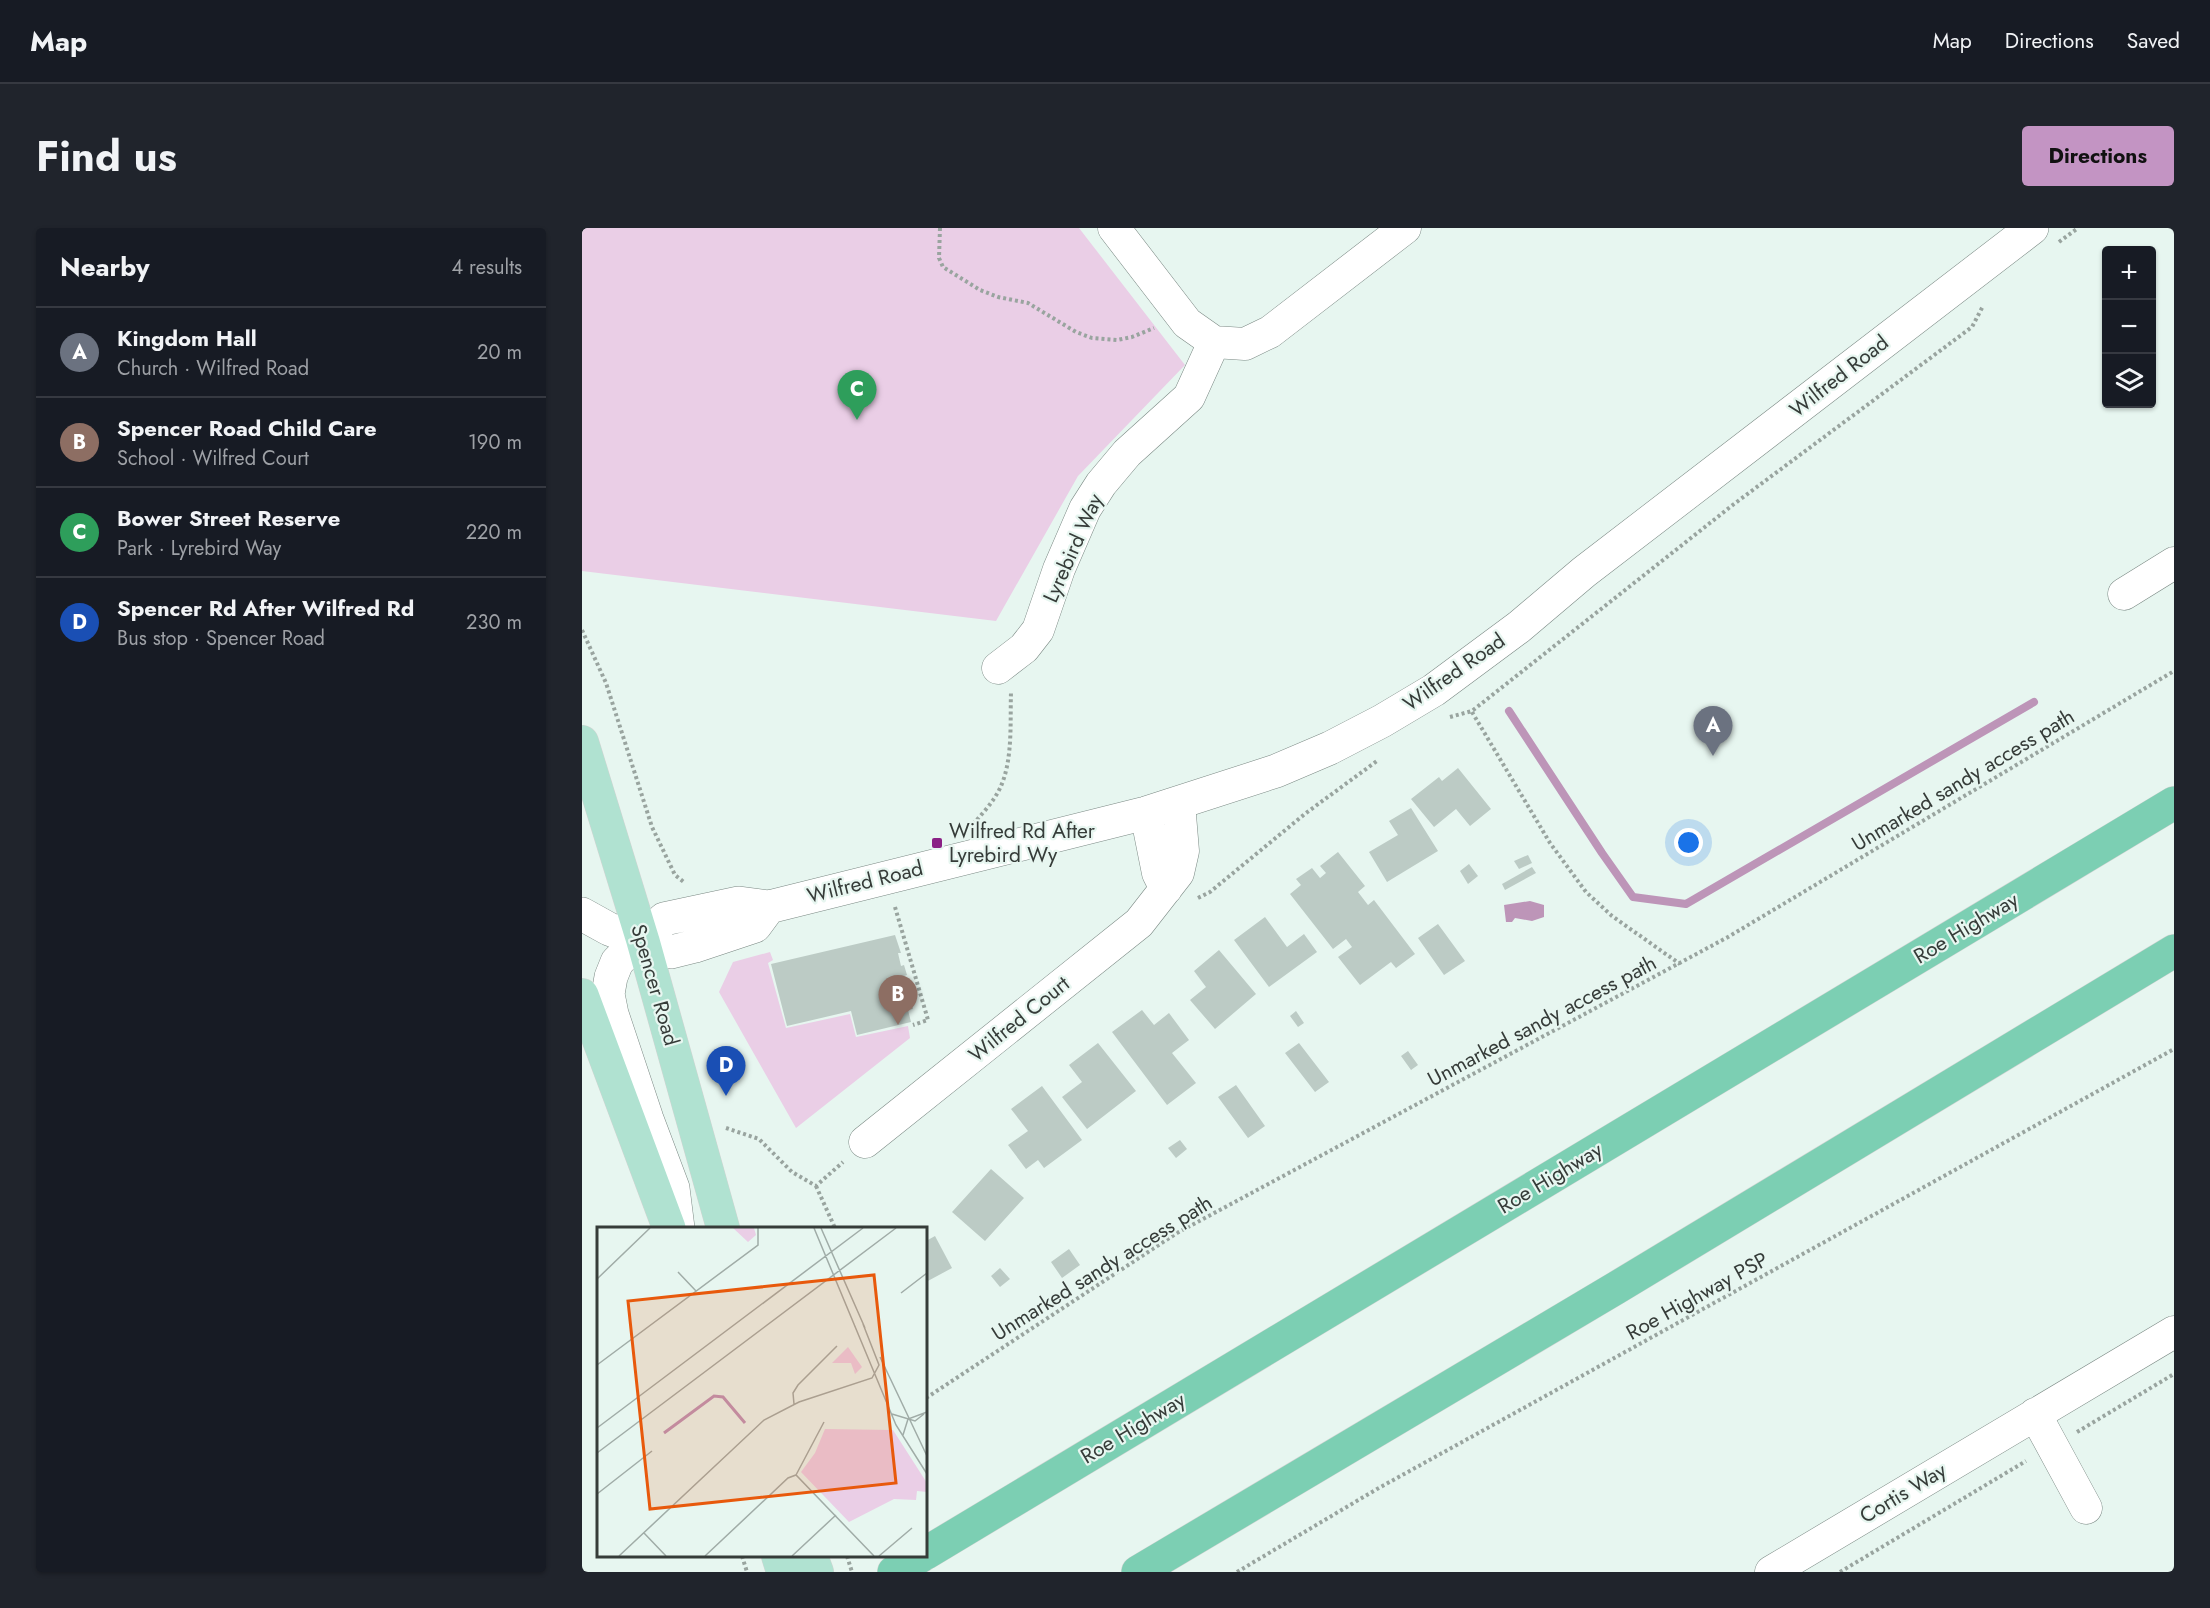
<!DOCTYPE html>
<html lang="en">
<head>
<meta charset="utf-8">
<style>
	body { margin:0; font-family:Jost,sans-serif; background:#20242c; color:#f1f3f6 }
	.controls { position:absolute; right:18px; top:18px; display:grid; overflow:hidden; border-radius:6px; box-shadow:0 2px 4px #0004 }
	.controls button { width:54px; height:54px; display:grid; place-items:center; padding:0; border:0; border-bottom:2px solid #363941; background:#171b24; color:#f1f3f6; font:30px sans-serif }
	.you { position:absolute; left:1107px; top:615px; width:21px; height:21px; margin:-15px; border:4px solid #fff; border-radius:50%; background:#1a73e8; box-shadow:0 0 0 9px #1a73e833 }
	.badge { display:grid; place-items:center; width:39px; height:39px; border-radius:50%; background:#c394c3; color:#fff; font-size:20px; font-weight:700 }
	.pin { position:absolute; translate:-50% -50px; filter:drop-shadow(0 2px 3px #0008) }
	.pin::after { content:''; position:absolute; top:32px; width:21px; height:18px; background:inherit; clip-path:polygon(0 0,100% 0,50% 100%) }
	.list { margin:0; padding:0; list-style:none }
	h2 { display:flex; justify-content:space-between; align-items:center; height:78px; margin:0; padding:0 24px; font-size:26px }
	h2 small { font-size:20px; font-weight:400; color:#9ea1a6 }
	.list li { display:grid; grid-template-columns:39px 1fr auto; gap:18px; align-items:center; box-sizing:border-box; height:90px; padding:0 24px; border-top:2px solid #363941 }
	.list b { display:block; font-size:22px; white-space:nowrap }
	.list p { margin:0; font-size:20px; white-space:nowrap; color:#9ea1a6 }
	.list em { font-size:20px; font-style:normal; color:#9ea1a6 }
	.icon { flex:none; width:33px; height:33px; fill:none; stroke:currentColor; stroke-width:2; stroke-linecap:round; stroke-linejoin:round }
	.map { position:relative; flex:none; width:1592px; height:1344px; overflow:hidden; border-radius:6px }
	header { display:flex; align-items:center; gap:36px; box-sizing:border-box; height:84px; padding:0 30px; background:#171b24; border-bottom:2px solid #363941 }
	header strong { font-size:28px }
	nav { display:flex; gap:33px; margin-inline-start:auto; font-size:21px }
	.intro { display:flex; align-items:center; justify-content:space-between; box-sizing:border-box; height:144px; padding:0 36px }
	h1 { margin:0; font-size:42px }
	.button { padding:15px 27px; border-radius:6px; background:#c394c3; color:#111; font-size:21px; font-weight:700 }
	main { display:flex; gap:36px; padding:0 36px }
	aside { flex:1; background:#171b24; border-radius:6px; box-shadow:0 2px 4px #0004 }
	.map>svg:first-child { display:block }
</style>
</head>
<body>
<header>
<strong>Map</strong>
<nav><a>Map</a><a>Directions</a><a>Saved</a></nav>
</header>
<div class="intro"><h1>Find us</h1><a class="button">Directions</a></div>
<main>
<aside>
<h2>Nearby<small>4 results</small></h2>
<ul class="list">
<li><span class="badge" style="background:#6b7280">A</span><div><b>Kingdom Hall</b><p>Church · Wilfred Road</p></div><em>20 m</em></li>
<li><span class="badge" style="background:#8d6e63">B</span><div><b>Spencer Road Child Care</b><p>School · Wilfred Court</p></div><em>190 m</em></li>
<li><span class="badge" style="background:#2e9e5b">C</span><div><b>Bower Street Reserve</b><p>Park · Lyrebird Way</p></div><em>220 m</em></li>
<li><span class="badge" style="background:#1a4fb4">D</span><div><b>Spencer Rd After Wilfred Rd</b><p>Bus stop · Spencer Road</p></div><em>230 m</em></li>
</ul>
</aside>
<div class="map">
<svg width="1592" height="1344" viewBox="0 0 1592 1344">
	<rect width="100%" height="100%" fill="#e7f6f0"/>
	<path fill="#eacee6" d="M0 0H497L603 137 496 248 414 393 0 343Z
		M188 724 191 732 186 735 204 800 268 786 274 809 326 798 328 810 214 900 137 764 151 734Z"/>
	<path fill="#bd95b8" d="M948 673 962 677V689L950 693 933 690 930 694H924L922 677Z"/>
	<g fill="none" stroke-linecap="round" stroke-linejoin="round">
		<path stroke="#bd95b8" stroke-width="8" d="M927 483 1020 625 1051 669 1104 676 1452 474"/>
	</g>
	<path fill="#bccbc5" d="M876 540 909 581 888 598 874 581 852 599 829 571 857 549 860 553Z
		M829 580 856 623 805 654 787 624 816 607 807 593Z
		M756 624 783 658 776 664 786 677 792 672 833 726 814 740 809 734 778 757 756 729 770 719 764 711 751 721 708 666 719 657 714 651 730 640 738 650 744 645 738 638Z
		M946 627 950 635 937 641 932 633Z
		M887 636 896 648 886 656 878 643Z
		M950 639 954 645 923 662 920 656Z
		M683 689 705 719 722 706 735 724 687 759 652 712Z
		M856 696 883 733 862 747 836 710Z
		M313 707 319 725H316L319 738 322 737 325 747 322 748 331 781 326 782 329 794 275 807 269 783 205 798 189 736Z
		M637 722 674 766 633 801 608 772 624 759 612 743Z
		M560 782 572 797 587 785 607 812 590 825 614 855 585 877 530 804Z
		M714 783 722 795 716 799 708 788Z
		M516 815 554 863 505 901 480 869 500 854 487 837Z
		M717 815 747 854 733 864 703 825Z
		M826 823 836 837 829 842 819 828Z
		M654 857 683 898 666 910 636 869Z
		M460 858 500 912 462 940 456 932 444 941 426 917 446 903 429 881Z
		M598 912 605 921 594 930 586 920Z
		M409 941 442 970 403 1013 370 984Z
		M353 1008 370 1040 344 1054V1013Z
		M487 1021 498 1037 480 1050 469 1034Z
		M418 1040 428 1051 418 1059 409 1048Z"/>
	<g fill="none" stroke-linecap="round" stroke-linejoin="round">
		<g stroke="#7b8984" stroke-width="33">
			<path id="street" d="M532 0 605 95 632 114 663 116 688 104 823 0
				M1542 366 1592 335
				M416 440 442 420 456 402 477 341 503 281 519 256 545 225 607 169 632 114
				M564 585 576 645 584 661
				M283 914 557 695 596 645 601 623 597 575
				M1453 1186 1504 1280
				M1189 1344 1592 1104"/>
		</g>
		<g stroke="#7b8984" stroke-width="34">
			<path id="secondary" d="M0 686 27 701 89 724 113 718 173 698 187 679
				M96 1000 91 960 65 891 30 786 26 766 29 749 35 734 46 723 61 713 82 691 157 675 187 679 564 585 694 543 748 520 800 493 852 462 937 399 1002 344 1450 0"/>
		</g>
		<g stroke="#d3d4d3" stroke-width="34">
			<path id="primary" d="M0 514 61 713 141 1000
				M0 767 87 1000
				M196 1328 201 1344
				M229 1328 235 1344"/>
		</g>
		<g stroke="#d3d4d3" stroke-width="34">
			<path id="highway" d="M344 1325 1592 575
				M312 1344 339 1328
				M556 1344 1034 1060 1592 723"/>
		</g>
		<path stroke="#99a49f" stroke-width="4" stroke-dasharray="3 3" stroke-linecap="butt" d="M358 0 357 30 361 39 398 62 416 69 446 75 494 104 510 110 535 112 550 109 572 100
			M1477 14 1496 0
			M0 402 24 455 70 599 93 647 103 655
			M890 484 968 615 1004 664 1030 688 1098 736
			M868 489 890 483 1152 276 1390 99 1401 78
			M391 596C401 585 413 572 419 558 431 530 428 494 429 464
			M616 670 628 664 724 585 795 533
			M313 679 346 792 331 797
			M144 900 177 911 210 944 234 958 261 934
			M234 958 253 1000
			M344 1170 595 1005 1146 709 1592 443
			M1495 1204 1592 1146
			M160 1328 165 1344
			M265 1328 270 1344
			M655 1344 795 1261 1592 821
			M1258 1344 1444 1233"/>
		<use href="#street" stroke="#fff" stroke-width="32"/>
		<use href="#secondary" stroke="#fff" stroke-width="33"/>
		<use href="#primary" stroke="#b0e2d1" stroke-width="33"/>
		<use href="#highway" stroke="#7ccfb3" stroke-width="33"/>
	</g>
	<rect fill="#8a2085" stroke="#e7f6f0" stroke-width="2" x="349" y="609" width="12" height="12" rx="3"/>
	<g text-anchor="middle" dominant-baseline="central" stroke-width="4.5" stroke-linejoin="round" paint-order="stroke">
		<g font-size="21" fill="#363c39" stroke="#e7f6f0">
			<text transform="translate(1257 148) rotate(-38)">Wilfred Road</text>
			<text transform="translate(491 320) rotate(-66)">Lyrebird Way</text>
			<text transform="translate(872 444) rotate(-35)">Wilfred Road</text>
			<text transform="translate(1381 552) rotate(-31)">Unmarked sandy access path</text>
			<text transform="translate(283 654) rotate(-14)">Wilfred Road</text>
			<text transform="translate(1384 700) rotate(-31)">Roe Highway</text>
			<text transform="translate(73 757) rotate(74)">Spencer Road</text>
			<text transform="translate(437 791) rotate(-39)">Wilfred Court</text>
			<text transform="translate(960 793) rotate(-28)">Unmarked sandy access path</text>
			<text transform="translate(968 950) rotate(-31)">Roe Highway</text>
			<text transform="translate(520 1040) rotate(-32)">Unmarked sandy access path</text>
			<text transform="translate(1115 1068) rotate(-29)">Roe Highway PSP</text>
			<text transform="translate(551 1200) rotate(-31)">Roe Highway</text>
			<text transform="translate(1321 1265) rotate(-31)">Cortis Way</text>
		</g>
		<g font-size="21" fill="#363c39" stroke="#e7f6f0" text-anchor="start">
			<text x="367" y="603">Wilfred Rd After<tspan x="367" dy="24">Lyrebird Wy</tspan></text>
		</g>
	</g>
	<g transform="translate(15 999)">
		<rect width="330" height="330" fill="#e7f6f0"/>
		<path d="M136 1H157L159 8 151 15ZM251 120 265 140 258 147 254 136H235ZM228 202 296 203 330 256V265L320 264 319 273 297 272 252 295 204 245 218 226Z" fill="#eacee6"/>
		<path fill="none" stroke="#bd95b8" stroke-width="3" d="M67 206 117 169 126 170 148 196"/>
		<path fill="none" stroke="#a0aca7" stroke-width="1.5" d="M217 1 299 198 330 247M224 1 268 101M81 45 99 64M0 52 53 1M304 66 330 46M283 130 330 229M0 138 161 18V1M197 177 196 166 201 158 240 119M295 187 318 194 327 187M0 201 266 1M306 208 311 192 330 185M0 226 299 1M199 248 227 195M0 267 55 224M47 306 69 329M22 329 167 193 202 175 275 151 282 138 266 97M108 329 191 251 199 248 277 329M195 329 239 288M282 329 315 301"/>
		<path fill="#e8590c" fill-opacity="0.15" stroke="#e8590c" stroke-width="3" d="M277 48 299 256 53 282 31 74Z"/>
		<rect width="330" height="330" fill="none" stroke="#363c39" stroke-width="3"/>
	</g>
</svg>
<div class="controls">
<button>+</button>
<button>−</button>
<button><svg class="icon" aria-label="layers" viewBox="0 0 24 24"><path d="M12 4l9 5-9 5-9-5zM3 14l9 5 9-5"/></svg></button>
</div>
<div class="you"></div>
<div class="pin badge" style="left:1131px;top:528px;background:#6b7280">A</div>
<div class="pin badge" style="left:316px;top:797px;background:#8d6e63">B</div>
<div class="pin badge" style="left:275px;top:192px;background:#2e9e5b">C</div>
<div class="pin badge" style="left:144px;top:868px;background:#1a4fb4">D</div>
</div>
</main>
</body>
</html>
